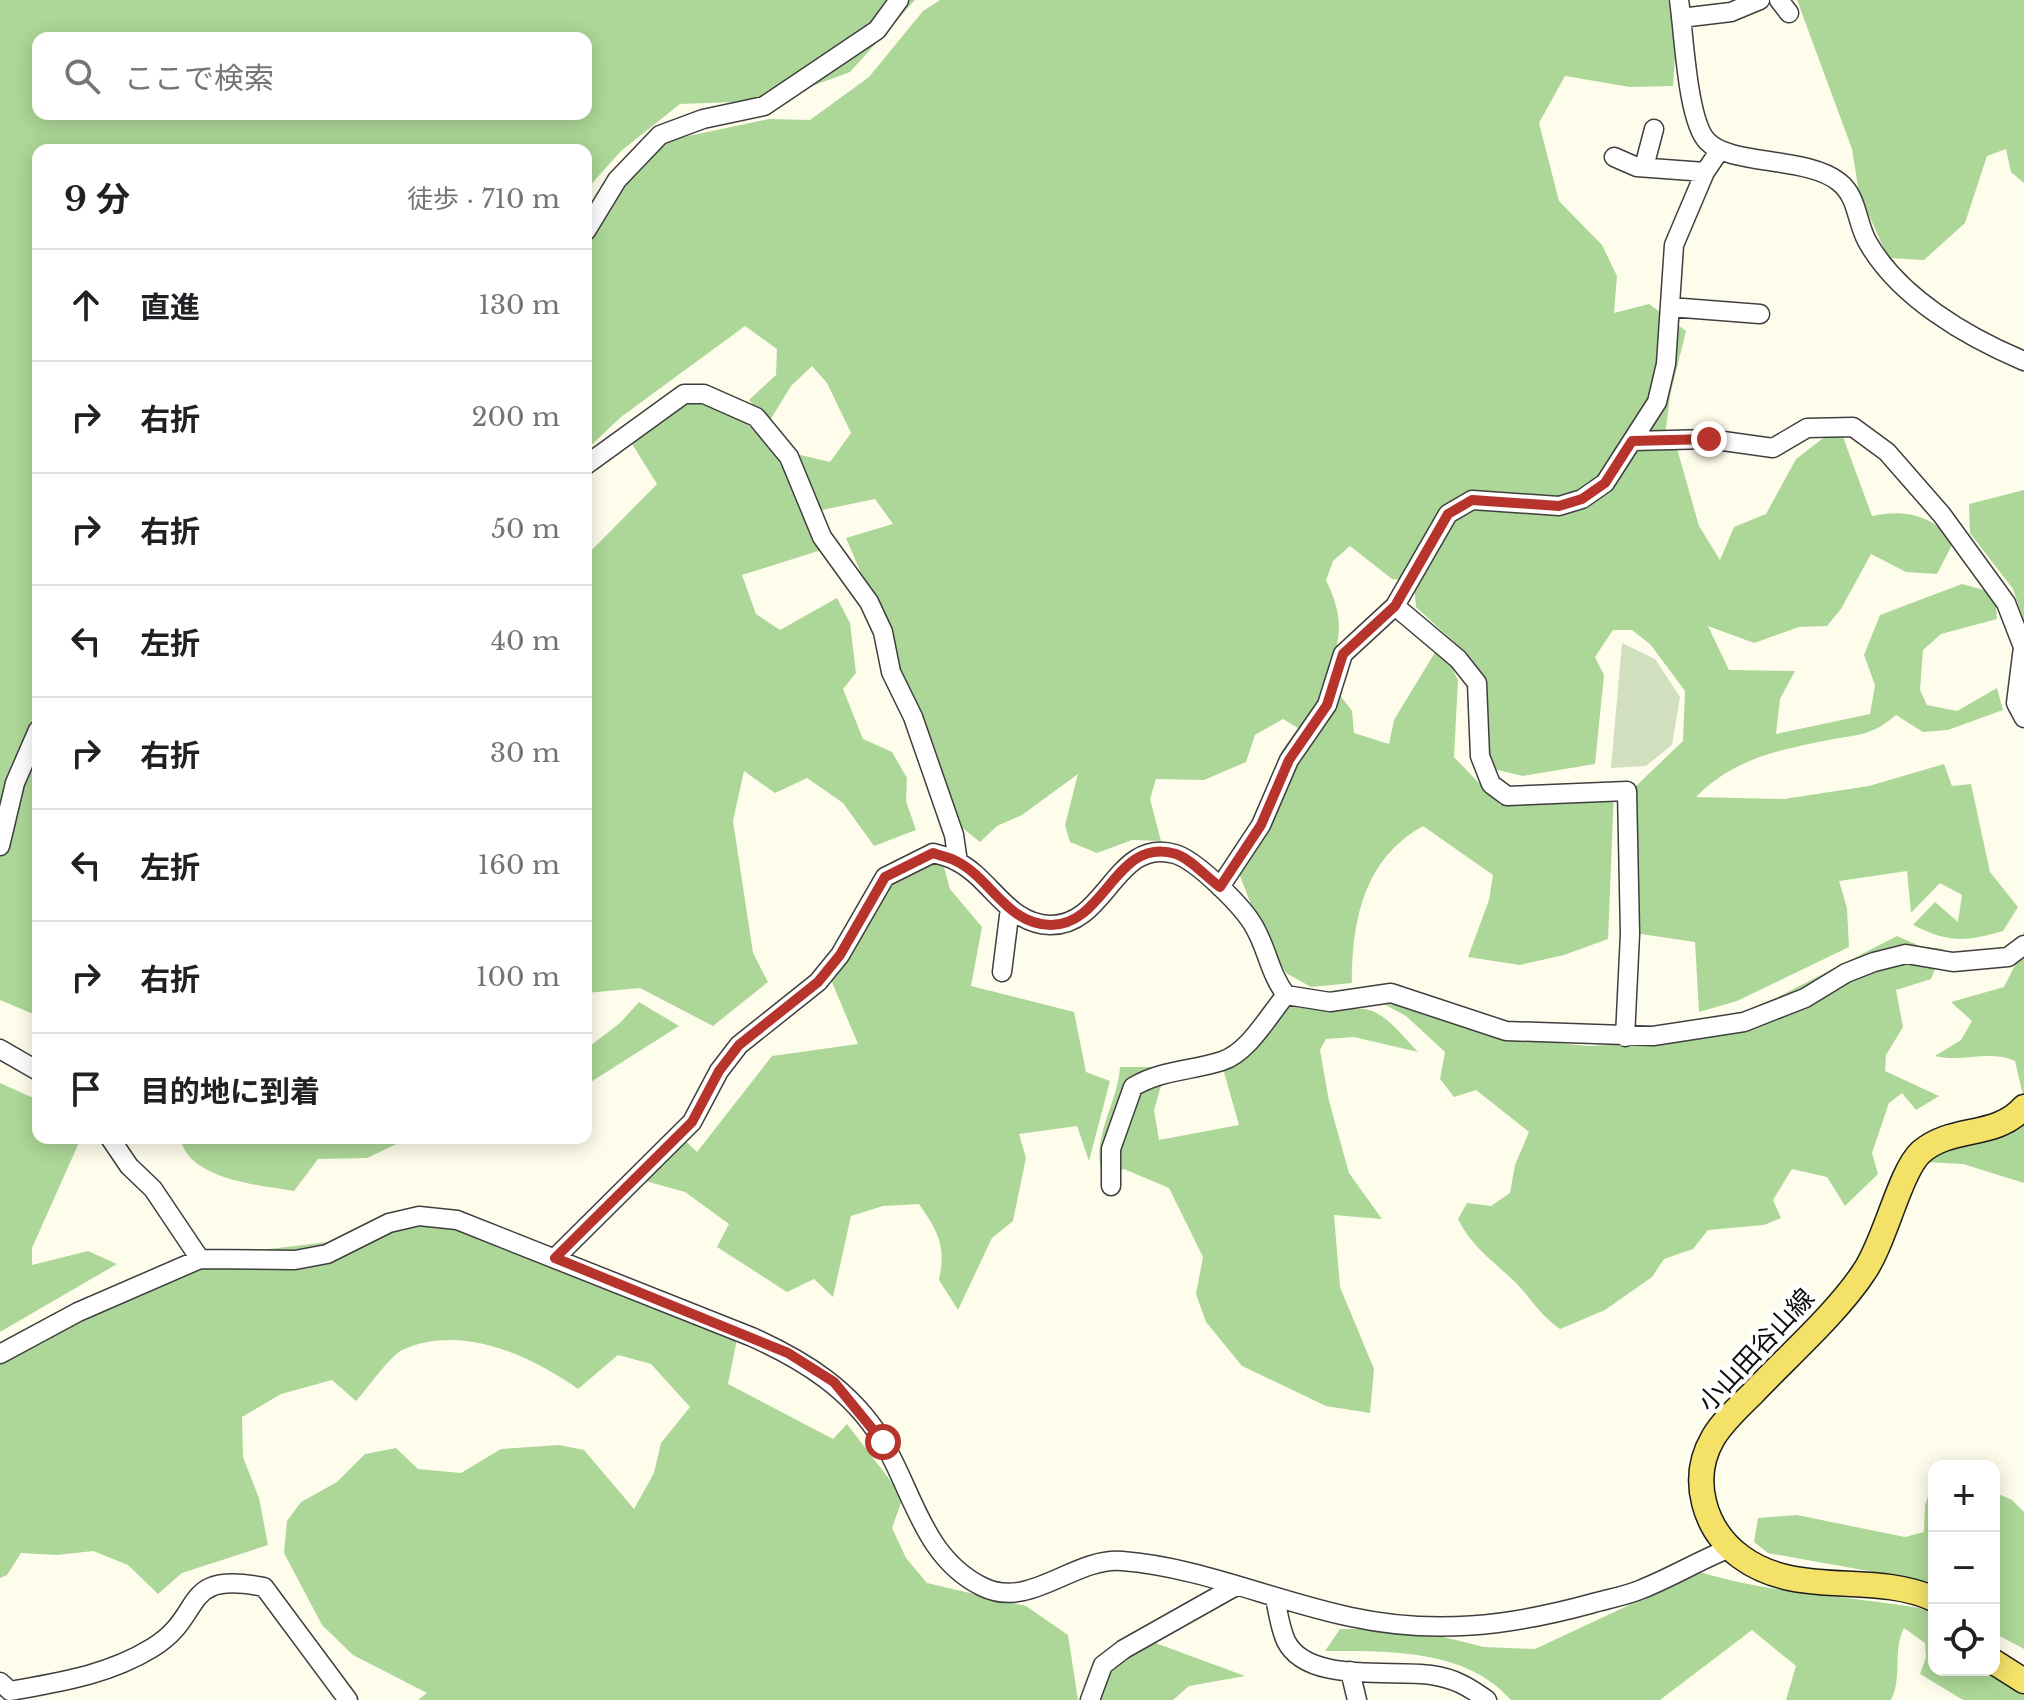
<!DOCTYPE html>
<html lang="ja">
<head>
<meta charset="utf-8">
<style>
	body { margin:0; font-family:"Libre Baskerville","Noto Sans JP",serif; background:#f6f6f6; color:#202124 }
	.controls { position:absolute; right:24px; bottom:24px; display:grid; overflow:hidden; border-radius:16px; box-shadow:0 4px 20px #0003 }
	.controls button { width:72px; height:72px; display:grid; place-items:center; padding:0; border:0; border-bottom:2px solid #e0e0e0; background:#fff; color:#202124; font:40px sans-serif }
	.stop { position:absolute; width:24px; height:24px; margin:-18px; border:6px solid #b6342b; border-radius:50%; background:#fff }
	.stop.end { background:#b6342b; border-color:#fff; box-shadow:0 2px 8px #0008 }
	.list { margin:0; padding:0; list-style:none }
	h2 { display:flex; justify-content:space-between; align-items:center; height:104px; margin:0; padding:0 32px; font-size:34px }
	h2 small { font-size:26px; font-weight:400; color:#757577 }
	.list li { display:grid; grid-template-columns:52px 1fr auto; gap:24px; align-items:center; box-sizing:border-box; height:112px; padding:0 32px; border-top:2px solid #e0e0e0 }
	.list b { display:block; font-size:30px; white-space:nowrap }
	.list em { font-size:26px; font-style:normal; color:#757577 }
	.icon { flex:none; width:44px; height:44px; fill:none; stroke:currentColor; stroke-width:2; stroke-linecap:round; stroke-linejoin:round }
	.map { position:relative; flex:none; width:2024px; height:1700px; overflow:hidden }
	.search { position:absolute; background:#fff; box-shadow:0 4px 20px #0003; left:32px; top:32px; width:560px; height:88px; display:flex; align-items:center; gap:20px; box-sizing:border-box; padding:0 28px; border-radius:16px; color:#757577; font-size:30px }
	.panel { position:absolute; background:#fff; box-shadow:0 4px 20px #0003; left:32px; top:144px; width:560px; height:1000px; border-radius:16px }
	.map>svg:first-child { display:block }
</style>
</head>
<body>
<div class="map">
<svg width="2024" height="1700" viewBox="0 0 2024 1700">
	<rect width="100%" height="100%" fill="#fefdec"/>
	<path fill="#add798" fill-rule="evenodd" d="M0 0H915L850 72 796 92 735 102 680 104 621 151 586 190V150H38V1016L0 1000ZM38 38H586V114H38Z
		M940 0H1668L1676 44 1673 86 1630 87 1565 76 1539 123 1559 201 1602 245 1617 276 1614 313 1649 304 1686 331 1670 396 1665 437 1676 445 1699 526 1720 560 1734 527 1766 514 1796 459 1839 426 1872 516C1905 509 1931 515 1954 541L1937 574 1906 572 1871 554 1841 609 1827 626 1799 627 1754 643 1708 626 1729 670 1795 671 1780 699 1776 734 1870 714 1875 685 1864 655 1880 615 1962 584 1995 593 1997 619 1941 634 1923 650 1920 690 1927 705 1957 711 1997 688 2003 710 1948 730 1923 732 1896 715C1871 736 1860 734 1829 740 1778 750 1733 759 1696 797L1784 799 1869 786 1944 764 1952 786 1971 784 1990 872 2018 907 2003 931C1965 942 1949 943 1913 925L1935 902 1958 922 1962 895 1940 883 1911 913 1907 871 1839 881 1847 908 1849 947 1737 1001 1699 1012 1695 942 1634 933 1635 787 1683 741 1685 691 1650 644 1632 630H1613L1595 657 1604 675 1595 764 1523 776 1493 769 1481 739 1475 683 1455 643 1416 607 1414 581 1392 579 1350 546 1333 561 1326 580C1345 620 1341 637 1327 678L1352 711 1354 733 1389 744 1394 720 1440 644 1458 680 1454 757 1500 805 1614 792 1608 939 1564 955 1520 965 1468 957 1489 900 1493 875 1423 826C1364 859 1352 920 1352 983L1311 987 1286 973 1259 925 1240 876 1242 857 1266 804 1281 752 1298 728 1283 719 1255 735 1246 762 1204 780 1156 779 1150 799 1161 841 1132 840 1097 853 1070 842 1065 825 1078 774 1022 815 997 826 980 842 944 813 864 580 846 538 893 524 875 499 822 510 792 453 830 462 851 433 827 383 812 366 791 386 769 422 749 400 776 375 777 349 745 326 621 417 586 450V223L660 142 769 119 810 120 869 77 923 11Z
		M1797 0H2024V183L2011 172 2006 149 1987 156 1965 223 1924 260 1888 258 1859 193 1852 149Z
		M668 401 725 402C775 448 799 488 831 547L742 575 756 614 780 630 837 598 850 623 856 673 843 689 863 739 892 752 907 778 906 801 916 830 874 846 843 803 807 778 775 793 744 771 733 821 753 953 768 982 713 1026 640 988 586 993V556L657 484 624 431Z
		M2024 490V622L2013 589 1970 533 1969 504Z
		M942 860 950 889 982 927 971 986 1074 1012 1086 1072 1110 1081 1089 1161 1077 1126 1019 1134 1026 1158 1013 1221 992 1238 958 1310 939 1280C946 1246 939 1233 919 1204L883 1206 851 1216 833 1297 814 1279 787 1292 717 1247 729 1224 685 1192 631 1177 675 1131 697 1152 772 1056 858 1044 826 968 886 869Z
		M2024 931V1100L2015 1061C1989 1049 1962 1063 1935 1056L1961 1040 1972 1021 1951 1002 2004 987 2017 961Z
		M1897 936 1920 946 1943 949 1931 979 1896 990 1903 1027 1886 1055 1885 1071 1939 1096 1916 1110 1902 1093 1889 1103 1872 1153 1878 1174 1845 1206 1827 1177 1792 1169 1773 1200 1781 1218 1764 1225 1708 1230 1693 1249 1664 1259 1652 1277 1605 1310 1560 1329C1538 1313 1534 1302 1517 1284 1495 1262 1472 1248 1458 1219L1467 1203 1491 1206 1510 1193 1515 1165 1529 1132 1476 1090 1454 1097 1440 1079 1445 1052 1406 1016 1384 1004 1429 1007 1500 1037 1589 1046 1694 1040Z
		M639 1002 679 1026 586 1085V1049L620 1023Z
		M1289 1005C1317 1013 1337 1006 1364 1009 1385 1011 1404 1038 1418 1052L1354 1037 1326 1039 1320 1050 1329 1101 1349 1173 1382 1219 1334 1215 1340 1287 1374 1369 1370 1413 1326 1406 1242 1366 1206 1322 1196 1294 1203 1257 1169 1188 1124 1169 1104 1178C1088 1142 1118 1104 1120 1067H1154L1161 1086 1154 1110 1159 1140 1239 1125 1220 1058 1260 1016Z
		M0 1083 38 1100V1138H81L32 1248V1265L88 1251 117 1264 0 1332Z
		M2024 1116V1183L1963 1164 1925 1162 1930 1152Z
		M180 1138H409L367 1158 318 1159 294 1191C259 1185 189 1180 180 1138Z
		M427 1218 525 1246 589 1284 639 1289 737 1339 728 1384 833 1439 847 1424 903 1497 892 1528 906 1558 927 1583 1026 1606 1068 1635 1078 1700H418L427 1693 353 1655 322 1625 284 1553 287 1521 301 1502 337 1482 365 1454 396 1448 418 1469 461 1473 501 1449 559 1445 584 1450 634 1509 654 1473 661 1443 690 1407 651 1364 618 1355 578 1389C530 1355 460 1323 402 1350 389 1357 367 1389 356 1401L332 1380 281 1394 242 1417 243 1457 259 1498 268 1545 182 1573 158 1594 128 1565 93 1551 57 1555 21 1553 7 1575 0 1578V1364L129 1296 236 1253 371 1237Z
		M1934 1478V1588L1907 1578 1768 1553 1754 1542 1758 1518 1797 1515 1905 1537 1924 1532 1925 1505Z
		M1994 1492 2012 1500 2024 1512V1649L1994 1633Z
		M1700 1572C1774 1595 1855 1596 1931 1610L1934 1613V1670H1983L2024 1692V1700H1963L1920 1674 1926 1657 1925 1643 1904 1628C1892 1652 1903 1676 1891 1700H1786L1796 1666 1752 1630 1660 1700H1511C1466 1649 1390 1651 1325 1651L1340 1629H1411L1484 1647 1535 1649Z
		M1142 1638 1245 1676 1189 1686 1173 1700H1096L1102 1669 1117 1640Z"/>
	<path fill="#d1dfbf" d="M1622 643 1655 659 1680 697 1672 745 1646 766 1611 768Z"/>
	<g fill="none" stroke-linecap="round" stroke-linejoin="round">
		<g stroke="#3f3f3f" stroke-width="21">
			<path id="minor" d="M1679 0C1684 33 1687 120 1707 141 1730 166 1807 156 1839 182 1858 197 1856 221 1867 241 1898 297 1967 337 2024 361
				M1779 0 1789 13
				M1681 18 1731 12 1760 0
				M1614 157 1637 167 1705 172
				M1644 167 1654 129
				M586 231 617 180 660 135 703 119 764 106 877 30 899 0
				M1670 307 1760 314
				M1632 441 1709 439 1773 448 1807 428 1853 427 1887 452 1942 515 2006 603 2023 647 2016 703 2024 718
				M586 465 684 394H704L756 417 789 457 822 537 869 602 883 632 891 672 913 717 954 835 958 862
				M1395 606 1458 659 1477 683 1480 756 1491 784 1507 796 1627 791 1630 934 1625 1037
				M0 846 15 783 38 730
				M1220 887 1261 825 1289 760 1327 705 1343 654 1395 606 1448 514 1472 500 1559 506 1582 499 1605 483 1657 402 1666 364 1674 245 1705 172 1720 150
				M1002 972 1010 908
				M0 1049 38 1071
				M110 1138 129 1166 153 1189 200 1259
				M1111 1186V1149L1133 1087C1161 1070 1191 1071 1222 1061 1249 1052 1268 1016 1286 995
				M555 1258 692 1122 719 1071 739 1045 818 982 840 955 885 877 933 853C941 855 949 857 956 861 991 878 1007 924 1050 925 1107 926 1115 837 1175 854 1196 860 1240 904 1252 923 1267 946 1269 973 1286 995L1330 1002 1391 993 1506 1031 1653 1036 1744 1022 1805 998 1846 973 1874 962 1906 954 1953 962 2008 957 2024 945
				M0 1354 78 1312 200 1259 295 1260 327 1254 389 1223 419 1216 457 1220 752 1337C805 1361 850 1389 882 1440 913 1491 923 1558 983 1587 1030 1610 1074 1557 1122 1561 1200 1567 1274 1601 1351 1617 1434 1635 1509 1626 1590 1604 1607 1599 1626 1596 1642 1589 1672 1577 1700 1560 1730 1548
				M1275 1598C1278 1612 1280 1628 1286 1641 1307 1684 1392 1669 1431 1675 1454 1678 1469 1687 1487 1700
				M1350 1671 1357 1700
				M0 1682 10 1691C60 1682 108 1675 152 1648 207 1615 178 1570 264 1587L348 1700
				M1090 1700 1103 1665 1124 1649 1236 1586"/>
		</g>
		<g stroke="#1d1d1d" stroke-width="27">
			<path id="major" d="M1934 1599C1873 1571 1798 1599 1741 1557 1704 1530 1689 1479 1713 1438 1723 1421 1739 1407 1753 1393 1787 1357 1837 1313 1864 1272 1885 1242 1900 1171 1921 1152 1952 1125 1996 1139 2024 1107
				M1994 1662 2024 1681"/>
		</g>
		<use href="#minor" stroke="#fff" stroke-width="18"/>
		<use href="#major" stroke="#f3e168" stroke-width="24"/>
	</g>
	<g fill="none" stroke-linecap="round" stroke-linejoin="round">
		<path stroke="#b6342b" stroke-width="10" d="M883 1442 834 1382 788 1353 555 1258 692 1122 719 1071 739 1045 818 982 840 955 885 877 933 853C941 856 949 857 956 861 991 878 1007 925 1051 925 1106 925 1116 835 1176 854 1191 859 1207 878 1220 887L1261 825 1289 760 1327 705 1343 654 1395 606 1448 514 1472 500 1559 506 1582 499 1605 483 1632 441 1709 439"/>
	</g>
	<g text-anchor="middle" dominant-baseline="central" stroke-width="8" stroke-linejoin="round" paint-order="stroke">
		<g font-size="26" fill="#0c0c0c" stroke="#fff">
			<text transform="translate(1756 1350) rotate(-47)">小山田谷山線</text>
		</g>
	</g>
</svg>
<div class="controls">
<button>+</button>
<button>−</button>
<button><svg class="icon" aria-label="locate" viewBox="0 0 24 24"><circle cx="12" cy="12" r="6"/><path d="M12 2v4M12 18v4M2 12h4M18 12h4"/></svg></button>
</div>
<div class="stop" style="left:883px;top:1442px"></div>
<div class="stop end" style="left:1709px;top:439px"></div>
<div class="search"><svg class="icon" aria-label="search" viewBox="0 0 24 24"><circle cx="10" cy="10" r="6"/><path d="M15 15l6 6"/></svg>ここで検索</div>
<section class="panel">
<h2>9 分<small>徒歩 · 710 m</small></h2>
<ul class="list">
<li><svg class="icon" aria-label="ahead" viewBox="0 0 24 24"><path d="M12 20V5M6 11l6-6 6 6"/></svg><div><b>直進</b></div><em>130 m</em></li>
<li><svg class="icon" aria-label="right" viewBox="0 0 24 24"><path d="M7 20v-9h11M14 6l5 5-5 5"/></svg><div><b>右折</b></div><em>200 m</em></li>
<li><svg class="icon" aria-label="right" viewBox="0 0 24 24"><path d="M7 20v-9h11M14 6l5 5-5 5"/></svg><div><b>右折</b></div><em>50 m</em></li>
<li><svg class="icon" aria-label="left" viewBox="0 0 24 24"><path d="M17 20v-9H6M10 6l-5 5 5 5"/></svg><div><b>左折</b></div><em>40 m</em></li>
<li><svg class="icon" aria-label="right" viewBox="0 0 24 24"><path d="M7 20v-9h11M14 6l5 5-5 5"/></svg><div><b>右折</b></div><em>30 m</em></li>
<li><svg class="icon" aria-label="left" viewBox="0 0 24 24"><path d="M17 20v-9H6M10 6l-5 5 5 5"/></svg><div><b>左折</b></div><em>160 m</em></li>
<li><svg class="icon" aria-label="right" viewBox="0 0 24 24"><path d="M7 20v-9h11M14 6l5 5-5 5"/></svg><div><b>右折</b></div><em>100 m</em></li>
<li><svg class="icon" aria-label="arrive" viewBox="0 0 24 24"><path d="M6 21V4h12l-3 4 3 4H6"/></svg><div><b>目的地に到着</b></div></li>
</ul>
</section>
</div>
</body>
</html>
